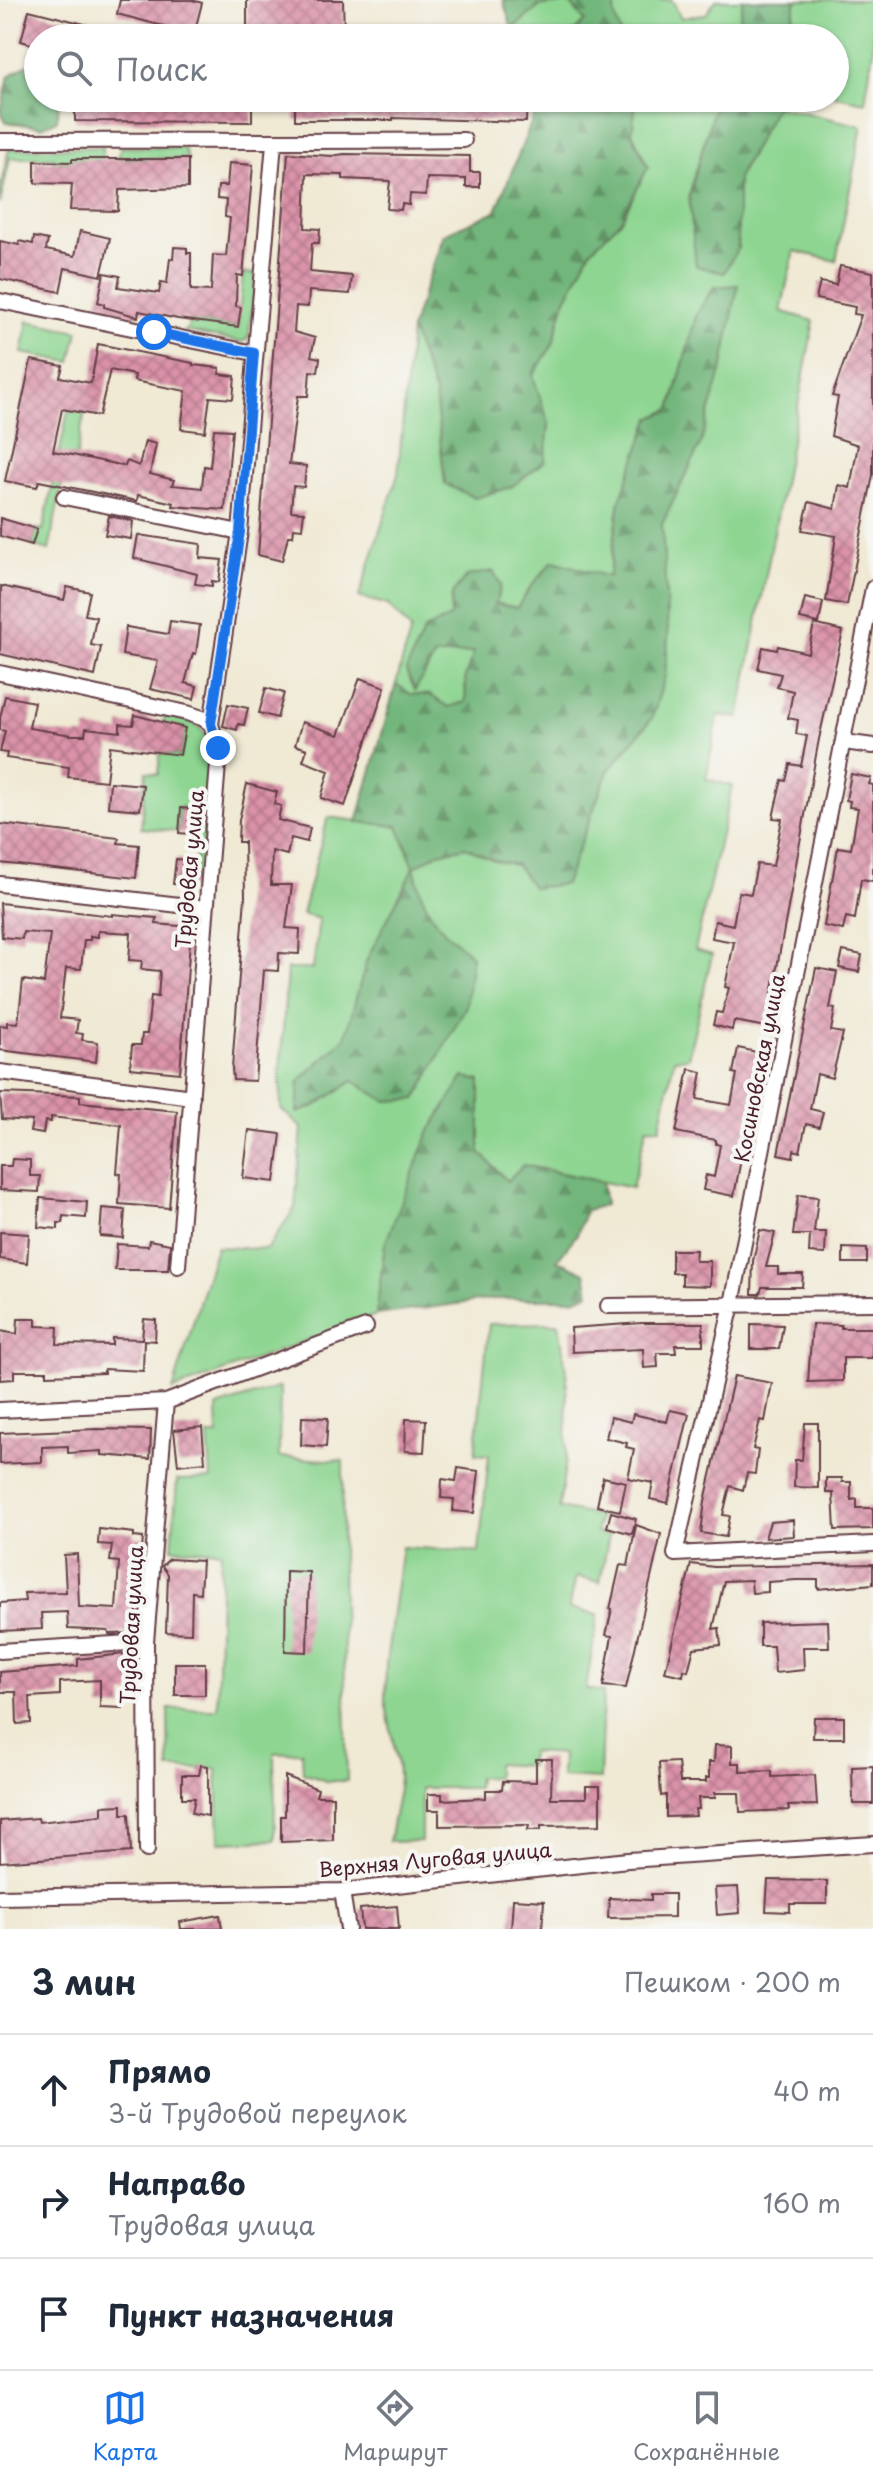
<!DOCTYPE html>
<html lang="ru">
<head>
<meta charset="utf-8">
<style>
	body { margin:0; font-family:"Playpen Sans",sans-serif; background:#f6f6f7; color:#1f2937 }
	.stop { position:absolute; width:24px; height:24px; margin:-18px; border:6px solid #1a73e8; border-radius:50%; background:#fff }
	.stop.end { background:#1a73e8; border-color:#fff; box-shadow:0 2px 8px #0008 }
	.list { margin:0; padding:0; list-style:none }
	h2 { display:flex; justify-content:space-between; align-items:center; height:104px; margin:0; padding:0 32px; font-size:34px }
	h2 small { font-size:26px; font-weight:400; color:#747a83 }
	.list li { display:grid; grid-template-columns:52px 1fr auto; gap:24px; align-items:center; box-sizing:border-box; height:112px; padding:0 32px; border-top:2px solid #e0e1e3 }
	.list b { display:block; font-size:30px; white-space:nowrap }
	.list p { margin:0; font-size:26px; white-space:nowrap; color:#747a83 }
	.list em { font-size:26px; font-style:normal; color:#747a83 }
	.icon { flex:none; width:44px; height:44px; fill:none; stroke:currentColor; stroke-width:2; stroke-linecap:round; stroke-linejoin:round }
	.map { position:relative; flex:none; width:873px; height:1929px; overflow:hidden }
	.search { position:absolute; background:#fff; box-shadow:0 2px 6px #0004; left:24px; right:24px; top:24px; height:88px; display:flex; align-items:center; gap:20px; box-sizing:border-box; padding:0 28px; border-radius:44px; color:#747a83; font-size:30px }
	.sheet { height:440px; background:#fff }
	nav { display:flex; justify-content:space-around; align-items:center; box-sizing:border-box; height:112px; border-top:2px solid #e0e1e3; background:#fff; font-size:22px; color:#747a83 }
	nav a { display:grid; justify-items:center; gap:4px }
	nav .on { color:#1a73e8 }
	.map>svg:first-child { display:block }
</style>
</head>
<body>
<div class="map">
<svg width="873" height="1929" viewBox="0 0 873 1929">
	<defs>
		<pattern id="forest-firs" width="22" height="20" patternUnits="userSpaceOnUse" patternTransform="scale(2)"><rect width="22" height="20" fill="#72b67b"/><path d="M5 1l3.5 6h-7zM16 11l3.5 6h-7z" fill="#609365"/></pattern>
		<pattern id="building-cross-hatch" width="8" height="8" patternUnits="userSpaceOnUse" patternTransform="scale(2)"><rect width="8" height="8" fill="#da92a9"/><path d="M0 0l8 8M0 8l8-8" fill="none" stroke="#b3778a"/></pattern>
	</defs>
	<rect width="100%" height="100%" fill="#f6f6f2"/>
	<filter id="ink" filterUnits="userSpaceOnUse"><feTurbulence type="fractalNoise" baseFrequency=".0125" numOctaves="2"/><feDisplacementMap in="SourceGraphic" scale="16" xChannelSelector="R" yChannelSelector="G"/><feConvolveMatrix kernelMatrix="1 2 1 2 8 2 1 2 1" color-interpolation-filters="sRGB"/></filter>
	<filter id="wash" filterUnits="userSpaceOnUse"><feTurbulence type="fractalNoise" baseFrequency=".006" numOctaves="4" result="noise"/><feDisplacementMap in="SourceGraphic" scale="32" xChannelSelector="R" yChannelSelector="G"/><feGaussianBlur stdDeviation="1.8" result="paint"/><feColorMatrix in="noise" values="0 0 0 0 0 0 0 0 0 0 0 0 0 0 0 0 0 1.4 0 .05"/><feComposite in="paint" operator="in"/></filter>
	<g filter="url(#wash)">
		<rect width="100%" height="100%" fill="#f0e9d4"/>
		<path fill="#8dd591" stroke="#6c7a5e" stroke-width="2" fill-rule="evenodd" d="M616 0H672L681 18 706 14 716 0H743L736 38H622L614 14Z
			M796 0H873V50L865 102 835 96V38H789Z
			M570 3 585 21 568 38H514L512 29 540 6Z
			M641 98H717L689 196 738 248V177L776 106 862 126 836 261 794 251 781 311 814 321 739 718 718 715 706 779 732 786 695 950 712 955 688 1058 674 1059 660 1128 647 1127 632 1188 524 1165 507 1182 480 1152V1082L385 1244 376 1315 173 1390 216 1247 267 1249 295 1208 302 1128 281 1109 280 1076 287 969H313L319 919 302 914 328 817 398 826 414 867 438 853 466 847 565 884 608 771 652 718 665 676 668 635 662 524 701 443 697 313 671 409 620 500 609 577 531 586 518 608 453 594 450 617 414 689 435 656 474 652 465 677 466 702 448 707 430 695H411L396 684 411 630 388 605 359 597 398 474 411 329 435 393 445 483 549 424 532 376 553 344 564 303 591 250 621 220 648 167 632 133 636 101ZM414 868 424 906 440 929 471 956 466 1006 416 1099 386 1101 353 1081 315 1106 299 1081 345 1038Z
			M103 147V161L73 159 72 162H54V158H10L0 204V189L9 149Z
			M121 147 184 148 188 159 118 158Z
			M243 273 257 274 248 339 241 342 184 331 188 328 189 321 238 327Z
			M28 321 78 331 71 362 22 353Z
			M69 407 85 410 76 459 67 458 49 550 32 545 37 529 43 530Z
			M165 715C193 721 202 723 213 751L199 893 193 892 200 808 180 807 178 831 141 828 146 772 158 774 160 753 180 756 185 728 163 724Z
			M559 1323 567 1377 566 1460 559 1508 599 1516 596 1533 609 1535 600 1582 576 1577 569 1608 598 1615 586 1689 603 1692 600 1779 561 1777 562 1754 530 1752V1766L496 1764V1778L478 1777 477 1788H421V1841L389 1842 399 1789 397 1761 385 1700 386 1664 402 1547 479 1552 489 1455 475 1454 489 1324Z
			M280 1387 279 1457 343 1461 342 1557 347 1781H326L303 1773 302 1752 274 1753 275 1840 219 1842 217 1769H169L168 1709H217L221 1551 172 1548 177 1480 211 1479 208 1435H218L217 1407Z"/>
		<path fill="url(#forest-firs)" stroke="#5e6a53" stroke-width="2" d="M503 0H616L614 14 622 38H568L585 21 570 3 540 6 512 29Z
			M743 0H796L789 38H736Z
			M29 64H38V98H60L57 120 42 127 6 122 1 111 9 76Z
			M531 98H641L636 101 632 133 648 167 621 220 591 250 564 303 553 344 533 376 549 424 545 461 511 487 475 498 445 484 435 393 411 329 444 234 496 211 535 113Z
			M717 98H778L776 106 738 177V248L724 273 696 266 689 196Z
			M738 285 724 361 701 443 662 524 668 635 665 676 652 718 608 771 565 884 533 888 516 865 494 860 466 847 438 853 414 867C424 914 436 925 472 956L466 1006 416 1099 386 1101 353 1081 315 1106 297 1113 299 1081 345 1038 367 959 414 867 398 826 357 822 396 684 411 694 430 695 448 707 466 702 465 677 474 652 435 656 415 690 406 671 424 630 450 617 452 594 467 576 493 571 501 585 496 604 517 608 531 586 553 561 609 577 620 500 650 419 671 409 697 313 714 287Z
			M464 1077 480 1081V1152L507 1181 523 1165 602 1182 605 1205 586 1210 577 1234 557 1260 585 1273 589 1293 574 1299H493L376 1315 385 1244 429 1132Z"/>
		<g id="blocks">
			<path fill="url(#building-cross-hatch)" d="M120 0H192L202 3 194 34 117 14Z
				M247 0H343L344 34 247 35Z
				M29 10 120 33 119 38H38V46L21 41Z
				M252 98V122L75 121V104L107 105V99Z
				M295 98H325V101L361 100V98H527L526 122 393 118V120H295Z
				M288 153 332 156 344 154 470 156V172H480V187H466V179L427 178 426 195 410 194 409 205 402 204 401 210 387 209 390 181 343 179V175L307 174 305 228 320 229 319 243H312L310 272 352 276 350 294 309 291 308 307 296 306 294 332 315 338 311 356 320 358 318 372 310 371 308 396H298L289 464 306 466 304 487 293 486 291 511 304 512 302 529 294 528 293 536H288L282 561 258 555Z
				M72 159H188V188L119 190 118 211 70 210 72 184 35 183V161L72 162Z
				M229 163 253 165 243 276 237 275 236 303V306L241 307 238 327 178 319 139 311 138 317 104 307V304L98 302 104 273 120 276 118 287 159 293 161 282 167 283 170 258 173 259 174 247 187 248V253H191V290L211 291 213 255 226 256 230 218 225 217 226 200 217 199 218 186H227Z
				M80 231 110 238 101 276 65 268 60 292 0 279V241L19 245V241L33 244 34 237 48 240 46 250 75 256Z
				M840 266 873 272V475L847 605 826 601 836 536 802 530 809 502 835 509 839 485 850 488 858 445 831 436 838 397 832 396 861 315 854 314 855 307 816 299 820 282 836 285Z
				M98 344 193 363V365L220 368 219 374 235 376 233 399 210 397 205 432 181 429 186 391 134 381 135 375 110 370 99 416 62 409 53 451 125 466 127 461 139 466 145 441 156 444 150 474 174 480 172 485 202 488 204 466 210 467 214 429 232 430 225 510 173 506 174 503 138 495 137 501 39 481 37 487 5 481 31 360 63 366 60 377 91 383Z
				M109 516 133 521 131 539 105 535Z
				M0 518 37 529 32 545 0 536Z
				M138 535 201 544 200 558 222 560 219 582 212 581V586L195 584 197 574 134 558Z
				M1 586 64 600 67 587 90 592 85 615 96 617 91 645 101 647 95 676 0 654Z
				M805 598 823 602 819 623 800 619Z
				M170 621 200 625 196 654 193 653 185 683 197 686 194 699 150 689 158 661 122 655 126 627 168 634Z
				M814 624 843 631 819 739 766 1027 734 1021 732 1030 713 1025 716 1012 722 1013 729 988 725 987 734 942 712 938 715 921 733 925 739 892 751 894 757 864 773 866 782 819 773 818 778 795 782 780 786 781 790 764 801 766 807 736 796 734 798 720 788 718 793 691 777 687 781 674 758 669 763 647 777 650 778 646 808 653Z
				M360 678 385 687 345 806 321 798 329 771 303 761 307 749 295 745 302 722 339 735Z
				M266 688 284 693 277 718 259 713Z
				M5 696 34 702 29 728 72 735H85L86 728 120 732V724L133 725 135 715 185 728 180 755 110 746 106 781 68 777 69 767 6 758 7 753 0 752 5 731 0 730V718Z
				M228 704 248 708 244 725 238 724 237 730 223 726Z
				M851 774 871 778 869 784 873 785V881L861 879 855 919 846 917 843 930 824 926 838 847 851 849 858 808 849 807 850 801 846 800Z
				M110 782 143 785 140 810 108 807Z
				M247 784 277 792 274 804 281 806 278 820 310 828 307 842 291 838 287 855 272 851 271 885H292L286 928 300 929 299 954 279 953 278 971 264 970 255 1081 233 1080 232 1068 245 897 244 842H238L239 820Z
				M181 808 200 810 199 831H193L192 834 179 833Z
				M0 824 119 838 118 843 139 845 136 878 0 863Z
				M176 859 196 861 194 887 173 884Z
				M0 903 112 916V914L157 918 156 924 191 927 180 1073 130 1068 132 1045H141L142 1034H147L151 996 158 997 160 971 141 969 142 961 129 960 131 933 98 931V937L90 936V940H84L81 969 66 968 60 1018 78 1020 76 1033 83 1034 82 1040 98 1042 96 1062 0 1050V1025L7 1026V1022L18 1023 23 980 44 983 50 934 23 932 22 939 2 937Z
				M843 951 862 955 859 972 839 968Z
				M816 968 837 972 830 1008 835 1009 831 1031 843 1033 832 1078 817 1074 810 1109 823 1112 819 1127 806 1124 800 1152 794 1150 793 1157 778 1154Z
				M738 1048 761 1053 734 1196 703 1190 706 1175 714 1177 720 1145 716 1144V1140L676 1132 689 1069 702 1072 697 1099 731 1105 737 1074 733 1073Z
				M0 1093 80 1096V1102L177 1111 169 1208 119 1204 121 1174 117 1173 121 1125 51 1117V1122L45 1121 43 1134 30 1132 32 1121 2 1119Z
				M249 1130 281 1134 275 1182 243 1178Z
				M12 1159 30 1160V1176H40L39 1192 0 1190V1166H11Z
				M798 1195 818 1197 814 1232H826L825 1254 809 1253 810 1235H793Z
				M40 1198 87 1202 86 1218 63 1216V1223H58V1229L38 1227Z
				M102 1208 125 1210 123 1238 100 1236Z
				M760 1230 775 1233 766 1267H778V1274H803L802 1287H762L760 1294H752L753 1261Z
				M0 1232 29 1234 27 1263 0 1259Z
				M149 1240 170 1244 168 1270H115L117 1244 148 1246Z
				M843 1248 867 1249V1263H843Z
				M672 1250H696L695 1261H710V1286L682 1285V1273H672Z
				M18 1319H36V1326L58 1327 57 1344 112 1345V1338L142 1339 144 1319 156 1320 155 1341 144 1340 143 1371 104 1369V1373L47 1375V1371H14V1379L0 1380V1331L17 1334Z
				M642 1323H703V1345H675L676 1353H657L658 1367 644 1368 643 1349 572 1352 571 1328Z
				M751 1324 783 1325 779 1349H751Z
				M812 1324 841 1325V1328H873L872 1358H843V1381L808 1382Z
				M734 1376 772 1383 765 1421 760 1420 753 1449 758 1450 755 1474 747 1473 743 1490 730 1486 723 1515 730 1516 726 1537 701 1533 705 1501Z
				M670 1410 689 1414 668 1503 650 1499 653 1483 628 1478 634 1449 626 1447 627 1443 606 1438 611 1417 631 1422 633 1414 667 1422Z
				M302 1417 328 1418 326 1447 301 1445Z
				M406 1419 426 1420 424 1452 405 1451Z
				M805 1423H818V1488L794 1487 795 1460H802Z
				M202 1427 205 1462 178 1465 174 1430Z
				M97 1429 151 1430 150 1459 102 1455V1451L68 1453V1446L42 1447V1462L0 1464V1433Z
				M458 1468 479 1471 474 1513 453 1511 454 1499 441 1498 442 1479 456 1481Z
				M603 1477 626 1482 620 1511 597 1506Z
				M826 1478H842V1482H851V1500L857 1499V1508H873V1529L835 1530 833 1493H826Z
				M611 1512 636 1519 632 1534 607 1527Z
				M793 1520 794 1536 765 1538 770 1522Z
				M636 1525 661 1534 626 1688 603 1686 612 1636 606 1635 612 1609H610L620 1565 628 1566Z
				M99 1529 134 1533V1537L143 1538 135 1633 109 1634 108 1631 68 1629 67 1612 41 1613 42 1629 0 1631V1603L25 1601 24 1593 66 1592 64 1555 77 1554 79 1607 116 1609 119 1562 110 1561 112 1545 98 1544Z
				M169 1559 202 1561 200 1593 192 1592 191 1633 166 1632 168 1574 162 1566Z
				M691 1564 714 1567 873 1564V1584L818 1589V1580H796L768 1582V1592L752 1593 751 1580 724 1581 713 1629 719 1628 721 1645 694 1648 688 1671 684 1670 683 1676 665 1672Z
				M286 1571 309 1572 307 1652 285 1651Z
				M828 1621 829 1647H803L804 1670 775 1673 773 1646H760V1623Z
				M134 1653 130 1694H123V1708L100 1707V1680L60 1682V1695L30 1697 31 1723 17 1724 16 1692H0V1672L78 1666V1659Z
				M175 1663H205V1695H175Z
				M814 1717H844V1738H813Z
				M715 1745 732 1746V1763H740V1772L772 1771V1777L815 1775 817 1805 788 1806 789 1810 740 1812 739 1793H715V1798H698L699 1809H695L696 1816 666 1817V1795L661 1796 659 1763 678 1762 680 1782H706V1778H709V1762H714Z
				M536 1759H552L551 1798H586V1786H600V1825L541 1826V1830H528L529 1825 439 1826V1810H428V1794H442V1800L486 1798V1790H502L503 1781 536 1782Z
				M201 1765 208 1766V1816L192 1813 195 1798H182V1775H199Z
				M873 1766V1804H853L852 1767Z
				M285 1776 318 1789 316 1796H333V1840L281 1842V1816H285Z
				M122 1805V1814H129L131 1852 0 1862V1821L38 1818 39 1822 102 1815V1806Z
				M768 1880 827 1881V1904H790V1912L766 1911Z
				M738 1887 740 1913 717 1915 715 1888Z
				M651 1894H674V1917L608 1918 609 1898 651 1900Z
				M513 1899 544 1901 542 1929H511Z
				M397 1906 399 1929H362L360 1909Z
				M220 1915 222 1929H181L180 1922Z"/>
		</g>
	</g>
	<g filter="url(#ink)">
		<use href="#blocks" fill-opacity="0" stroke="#633d44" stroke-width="2"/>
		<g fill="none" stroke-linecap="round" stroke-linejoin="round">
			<g stroke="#633d44" stroke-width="18">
				<path id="street" d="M0 141C155 140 309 142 464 140
					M0 301 254 353
					M64 497 240 532
					M873 588 732 1304 675 1554 873 1544
					M0 673 187 713 202 718 211 724
					M844 742 873 746
					M0 884 205 908
					M0 1072 192 1097
					M178 1266 218 764V748L211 724 240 532 274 143
					M608 1306 873 1303
					M0 1410 166 1402 366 1327
					M0 1651 146 1642
					M147 1850 146 1642 166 1402
					M342 1891 348 1929
					M0 1897 342 1891 628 1860 873 1844"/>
			</g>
			<use href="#street" stroke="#fff" stroke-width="14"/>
		</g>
	</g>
	<g fill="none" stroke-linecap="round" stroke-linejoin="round" filter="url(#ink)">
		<path stroke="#1a73e8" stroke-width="10" d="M154 332 254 353 240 532 211 724 218 748"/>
	</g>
	<g text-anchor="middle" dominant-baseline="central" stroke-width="8" stroke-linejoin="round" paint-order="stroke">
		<g font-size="20" fill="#4a1f2b" stroke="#f6f6f2">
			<text transform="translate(189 869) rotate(-85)">Трудовая улица</text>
			<text transform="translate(759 1068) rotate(-79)">Косиновская улица</text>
			<text transform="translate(131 1625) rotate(-87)">Трудовая улица</text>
			<text transform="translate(435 1859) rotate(-5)">Верхняя Луговая улица</text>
		</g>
	</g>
</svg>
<div class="stop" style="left:154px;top:332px"></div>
<div class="stop end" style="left:218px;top:748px"></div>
<div class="search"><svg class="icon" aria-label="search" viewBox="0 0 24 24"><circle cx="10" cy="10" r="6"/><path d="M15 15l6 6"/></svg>Поиск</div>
</div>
<section class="sheet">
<h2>3 мин<small>Пешком · 200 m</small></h2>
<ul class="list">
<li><svg class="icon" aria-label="ahead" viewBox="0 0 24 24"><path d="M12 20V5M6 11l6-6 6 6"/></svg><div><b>Прямо</b><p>3-й Трудовой переулок</p></div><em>40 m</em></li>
<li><svg class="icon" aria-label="right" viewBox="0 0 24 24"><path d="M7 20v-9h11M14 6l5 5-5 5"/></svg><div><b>Направо</b><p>Трудовая улица</p></div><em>160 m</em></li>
<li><svg class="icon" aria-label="arrive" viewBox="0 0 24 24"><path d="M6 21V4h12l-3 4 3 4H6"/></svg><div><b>Пункт назначения</b></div></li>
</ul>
</section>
<nav>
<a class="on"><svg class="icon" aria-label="map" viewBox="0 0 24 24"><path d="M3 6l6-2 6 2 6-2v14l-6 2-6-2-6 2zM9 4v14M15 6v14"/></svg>Карта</a>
<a><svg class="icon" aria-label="directions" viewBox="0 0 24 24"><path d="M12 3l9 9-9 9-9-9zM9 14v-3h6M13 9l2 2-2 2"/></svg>Маршрут</a>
<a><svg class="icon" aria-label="saved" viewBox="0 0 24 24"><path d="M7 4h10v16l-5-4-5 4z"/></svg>Сохранённые</a>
</nav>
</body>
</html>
